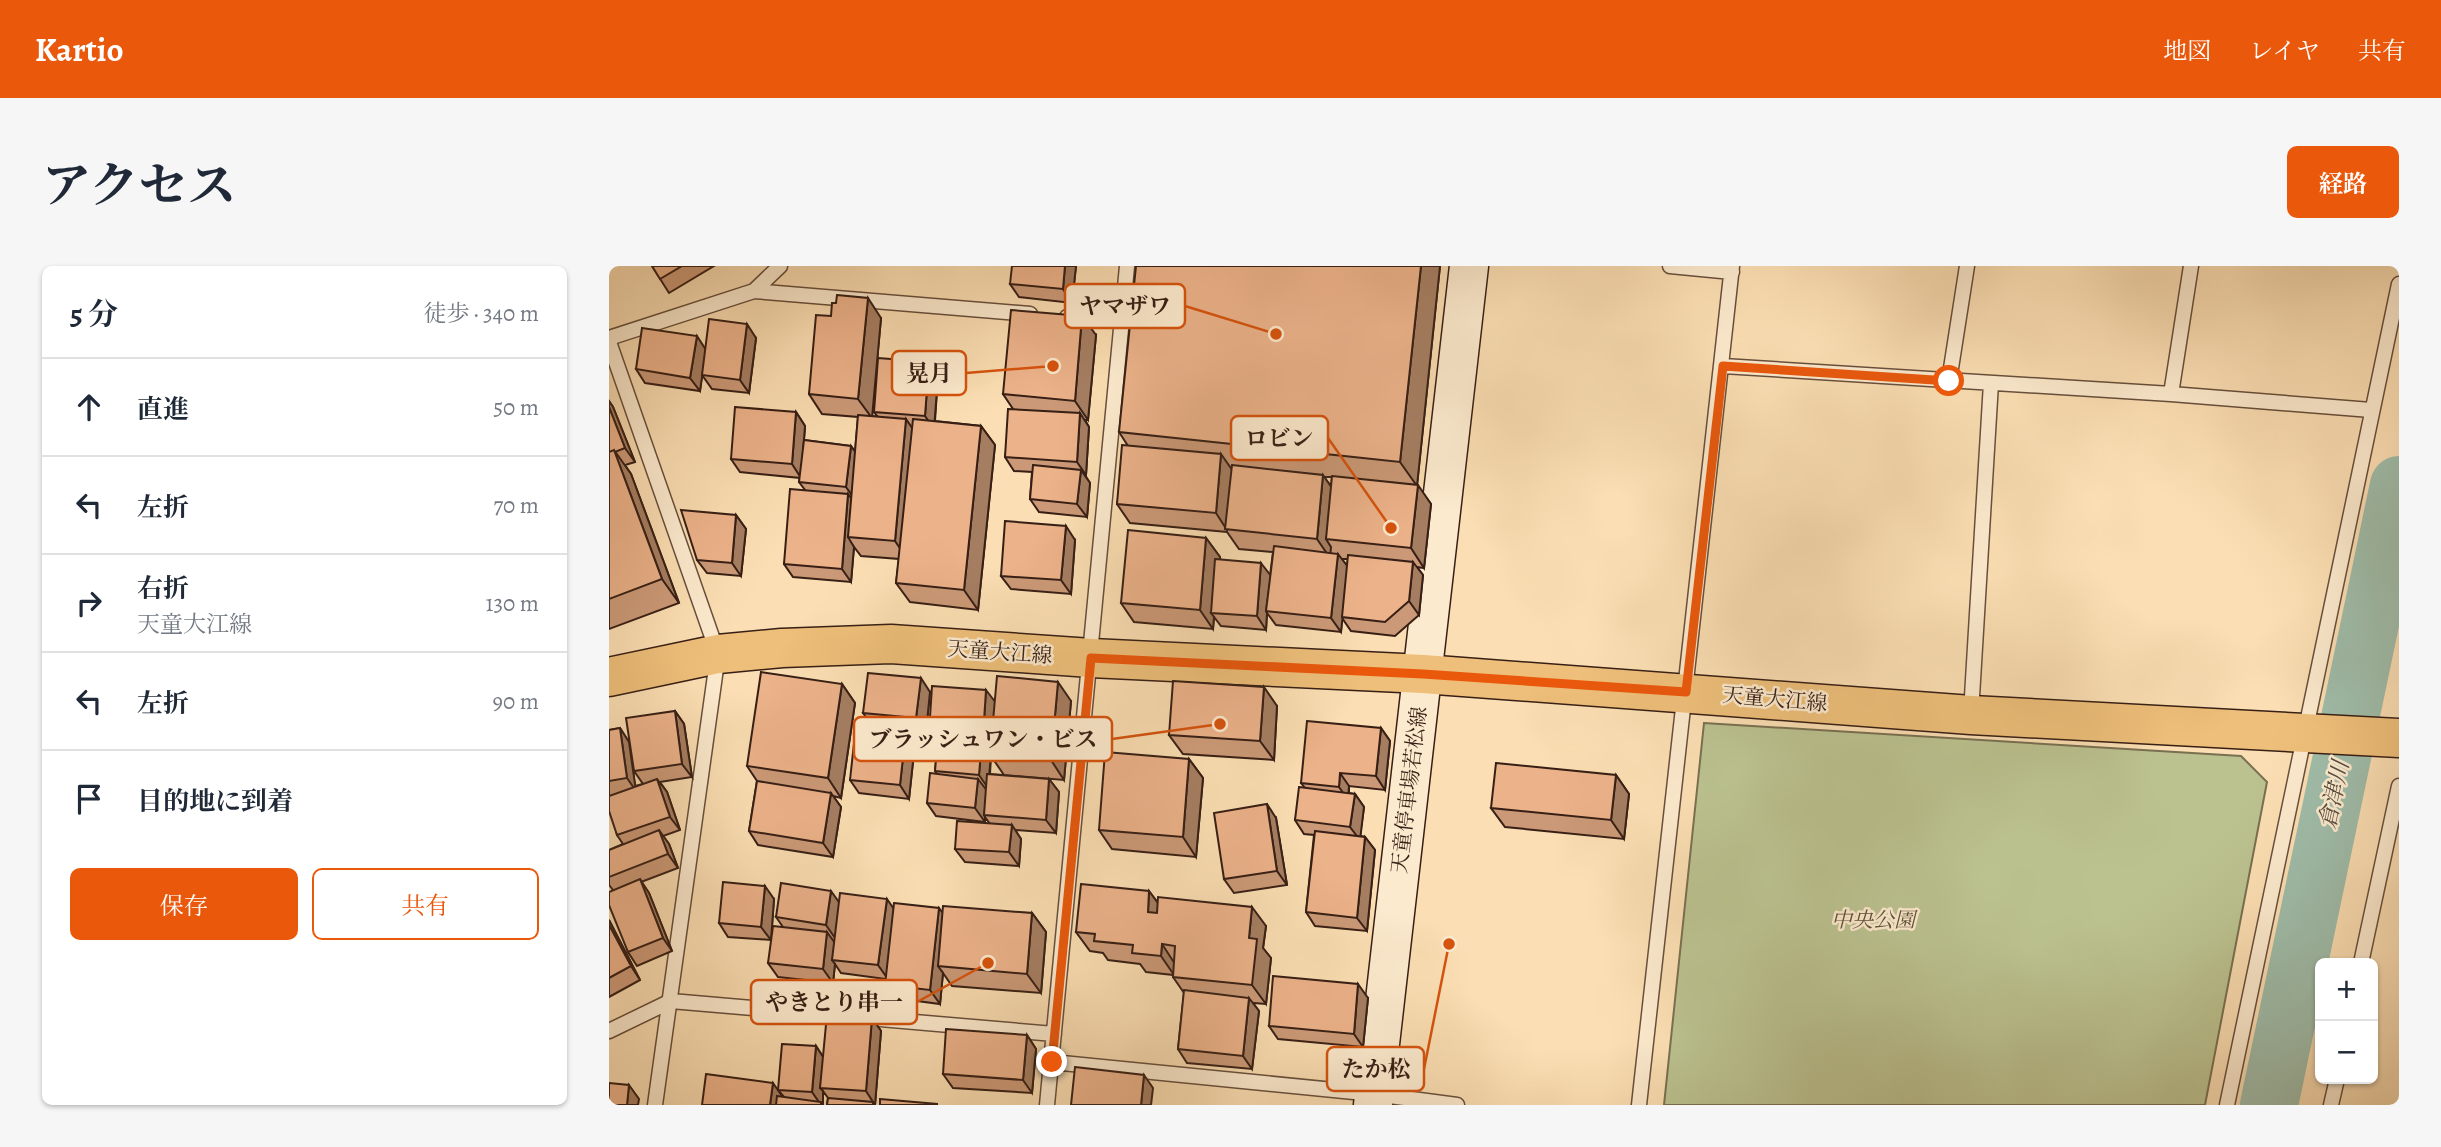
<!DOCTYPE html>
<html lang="ja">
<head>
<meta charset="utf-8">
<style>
	body { margin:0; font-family:Alegreya,"Noto Serif JP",serif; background:#f6f6f7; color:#1f2937 }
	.controls { position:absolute; right:21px; bottom:21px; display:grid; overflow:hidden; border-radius:10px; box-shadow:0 2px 5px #0004 }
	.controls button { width:63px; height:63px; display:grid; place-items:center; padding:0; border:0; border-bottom:2px solid #e0e1e3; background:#fff; color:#1f2937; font:35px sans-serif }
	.stop { position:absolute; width:21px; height:21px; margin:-16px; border:5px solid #ea580c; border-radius:50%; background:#fff }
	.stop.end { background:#ea580c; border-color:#fff; box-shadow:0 2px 7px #0008 }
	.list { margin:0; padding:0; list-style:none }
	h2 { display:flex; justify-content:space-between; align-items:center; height:91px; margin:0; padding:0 28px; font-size:30px }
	h2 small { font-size:23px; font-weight:400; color:#747a83 }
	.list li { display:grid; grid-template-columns:46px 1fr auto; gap:21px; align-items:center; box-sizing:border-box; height:98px; padding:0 28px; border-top:2px solid #e0e1e3 }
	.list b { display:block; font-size:26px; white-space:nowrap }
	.list p { margin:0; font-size:23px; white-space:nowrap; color:#747a83 }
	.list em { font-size:23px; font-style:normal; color:#747a83 }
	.actions { display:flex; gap:14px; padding:21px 28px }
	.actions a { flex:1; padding:16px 0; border:2px solid #ea580c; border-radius:10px; text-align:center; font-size:24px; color:#ea580c }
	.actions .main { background:#ea580c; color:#fff }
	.icon { flex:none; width:38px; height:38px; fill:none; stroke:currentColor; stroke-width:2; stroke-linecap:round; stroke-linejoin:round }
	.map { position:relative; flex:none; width:1790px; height:839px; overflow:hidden; border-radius:10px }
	header { display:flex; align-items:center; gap:42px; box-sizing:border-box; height:98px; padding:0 35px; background:#ea580c; color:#fff }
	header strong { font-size:33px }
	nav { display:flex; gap:38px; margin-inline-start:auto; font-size:24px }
	.intro { display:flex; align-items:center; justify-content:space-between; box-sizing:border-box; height:168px; padding:0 42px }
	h1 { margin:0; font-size:49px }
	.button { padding:18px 32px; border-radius:10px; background:#ea580c; color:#fff; font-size:24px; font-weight:700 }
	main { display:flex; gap:42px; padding:0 42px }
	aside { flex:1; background:#fff; border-radius:10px; box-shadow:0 2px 5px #0004 }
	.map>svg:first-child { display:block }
</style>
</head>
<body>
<header>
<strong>Kartio</strong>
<nav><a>地図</a><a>レイヤ</a><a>共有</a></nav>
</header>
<div class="intro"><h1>アクセス</h1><a class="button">経路</a></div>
<main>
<aside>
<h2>5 分<small>徒歩 · 340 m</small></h2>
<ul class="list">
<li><svg class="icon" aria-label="ahead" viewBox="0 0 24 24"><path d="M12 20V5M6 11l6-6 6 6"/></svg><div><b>直進</b></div><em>50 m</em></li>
<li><svg class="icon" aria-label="left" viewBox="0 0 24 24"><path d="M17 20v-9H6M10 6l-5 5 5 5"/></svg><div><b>左折</b></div><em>70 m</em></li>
<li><svg class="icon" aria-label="right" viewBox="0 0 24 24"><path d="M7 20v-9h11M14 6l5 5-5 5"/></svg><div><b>右折</b><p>天童大江線</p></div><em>130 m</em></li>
<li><svg class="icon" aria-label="left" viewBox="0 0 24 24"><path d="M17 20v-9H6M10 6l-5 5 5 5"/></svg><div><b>左折</b></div><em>90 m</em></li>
<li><svg class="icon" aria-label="arrive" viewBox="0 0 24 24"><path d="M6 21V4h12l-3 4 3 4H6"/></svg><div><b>目的地に到着</b></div></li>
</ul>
<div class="actions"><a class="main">保存</a><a>共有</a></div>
</aside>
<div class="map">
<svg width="1790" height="839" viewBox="0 0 1790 839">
	<rect width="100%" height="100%" fill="#fbdeb3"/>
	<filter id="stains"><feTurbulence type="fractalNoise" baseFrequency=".00286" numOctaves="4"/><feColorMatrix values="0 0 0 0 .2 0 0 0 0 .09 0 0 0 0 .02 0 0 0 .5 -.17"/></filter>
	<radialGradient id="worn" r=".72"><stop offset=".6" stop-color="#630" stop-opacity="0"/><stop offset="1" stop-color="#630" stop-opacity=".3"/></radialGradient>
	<path fill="#bbc290" stroke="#797052" stroke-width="2" d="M1095 457 1632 490 1658 516 1596 839H1055Z"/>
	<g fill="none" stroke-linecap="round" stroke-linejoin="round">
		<path stroke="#9fbca9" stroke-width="58" d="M1660 839 1790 219"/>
		<g stroke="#684f3c" stroke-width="17">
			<path id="lane" d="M1061 0 1123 6
				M145 25 171 0
				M458 51 511 55
				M0 72 145 25 421 48
				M0 76 109 388 46 839
				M1114 100 1562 128 1762 144
				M1340 115 1358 0
				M1562 128 1582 0
				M1362 447 1382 117
				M1752 697 1790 520
				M0 765 62 735 445 768
				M443 796 765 828 848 839
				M438 839 518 0
				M1030 839 1123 0
				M1618 839 1790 18
				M1722 839 1728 813"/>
		</g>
		<g stroke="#371f15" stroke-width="41">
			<path id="secondary" d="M764 839 860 0"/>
		</g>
		<g stroke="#371f15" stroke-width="41">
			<path id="primary" d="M0 411 109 388 173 382 282 378 482 392 814 408 1362 449 1790 472"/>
		</g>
		<use href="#lane" stroke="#fceace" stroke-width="14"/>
		<use href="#secondary" stroke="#fceace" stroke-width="38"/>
		<use href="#primary" stroke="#eebf7a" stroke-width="38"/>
	</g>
	<path fill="#cb9977" stroke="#371f15" stroke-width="2" fill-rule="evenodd" d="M43 0H105L60 27Z
		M467 0 463 37 410 31 401 18Z
		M831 0 808 219 822 238 815 302 808 301 814 309 810 349 786 370 742 365 733 352 732 366 667 359 658 347 657 364 612 360 605 351 604 363 525 356 512 337 597 272 611 291 610 293 661 310 664 286 630 283 618 266 521 257 508 238 519 180 510 166ZM715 211H723L722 220ZM733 293H739L738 300Z
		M222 50 272 52 263 150 269 151 265 146 320 96 329 110 326 155 372 160 386 179 369 344 301 336 287 317 290 293 252 290 245 281 242 316 184 311 175 298 196 224 190 216 191 212 131 206 122 193 187 146 196 160 195 174 242 180 246 186 249 151 213 148 200 128Z
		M487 69 479 154H476L480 161 477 209H476L481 217 478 251 430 246 421 233 423 206 405 205 396 191 404 143 394 128Z
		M147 72 140 127 103 123 93 109 91 125 36 117 27 103 97 83Z
		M0 135 4 141 26 196 16 199 22 208 70 337 0 363Z
		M127 249 137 263 132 310 98 307 88 294Z
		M466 274 462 328 402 323 392 310Z
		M233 418 246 437 232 532 224 530 232 541 224 591 149 579 140 565 148 515 138 500Z
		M321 426 317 466 297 464 306 477 300 533 250 527 241 514 264 460 254 447Z
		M462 435 455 514 395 509 382 490 381 508 440 513 450 526 447 567 406 564 412 573 410 600 356 596 346 583 381 558 376 551V556L327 550 318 537 328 508 326 505 330 464 321 451 386 436ZM377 468H383V475Z
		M668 440 665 494 574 488 560 469Z
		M66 445 75 458 83 511 51 516 58 526 71 564 54 570 60 578 69 602 32 616 40 627 63 685 28 700 19 686 4 624 0 619V584L14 578 8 569 0 529V464L11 462 20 476 26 520 34 518 25 505Z
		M772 462 781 475 776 524 740 520V527L746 528 755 541 751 570 756 571 766 584 758 665 706 660 697 646 705 569 695 568 686 554 696 522 692 517Z
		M580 493 594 512 587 591 503 583 490 564Z
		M1007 509 1020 528 1015 573 896 561 882 542Z
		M667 552 678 619 625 627 615 613Z
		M540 625 549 637 657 660 654 682 662 692 657 738 644 737 650 745 643 803 578 797 569 783 575 727 564 711V709L537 706 531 698 499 694 494 687 481 685 467 666Z
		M165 633 162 674 119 671 110 657Z
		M285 643 333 646 423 647 437 666 432 727 343 720 334 707 331 738 286 732 276 719 277 713 232 707 226 698 224 717 169 711 159 697 174 661 167 651Z
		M0 654 31 714 0 731Z
		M759 732 754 781 669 773 660 760Z
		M263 752 272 765 266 839H218L219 832 214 825V839H93L173 830 175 831 169 824 207 780 214 791Z
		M418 769 427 783 423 827 344 822 334 808Z"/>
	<path fill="#a57d61" stroke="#371f15" stroke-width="2" d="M456 0H467L463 37 454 23Z
		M812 0H831L808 220 791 196Z
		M259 32 272 52 263 152 249 133Z
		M473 50 487 69 479 154 466 135Z
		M138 58 147 72 140 127 131 114Z
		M88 70 97 84 91 125 81 112Z
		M320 96 329 110 325 163 316 150Z
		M0 135 4 141 26 196 16 182 0 141Z
		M187 146 196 160 192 212 183 198Z
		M471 147 480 161 477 209 468 196Z
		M297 153 310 172 299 294 286 275Z
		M372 160 386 179 369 344 355 324Z
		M242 180 252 194 247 235 237 221Z
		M5 184 22 208 70 337 53 313Z
		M612 188 626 208 618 264 607 247Z
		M472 204 481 217 478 251 468 238Z
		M714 209 727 228 717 273 722 281 721 292 708 273Z
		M809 219 822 238 815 302 802 282Z
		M239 228 249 241 239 271 245 281 242 316 233 303Z
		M127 249 137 263 132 310 123 297Z
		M457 260 466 274 462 328 452 314Z
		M597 272 611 291 606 347H602L605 351 604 363 591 344Z
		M729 288 739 301 732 366 722 352Z
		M804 296 814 309 810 349 800 335Z
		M652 297 662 310 657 345 658 347 657 364 648 350Z
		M312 412 321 426 317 466 307 452Z
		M449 416 462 435 455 514 442 494Z
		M233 418 246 437 232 532 219 512Z
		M655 421 668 440 665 494 651 475Z
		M377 424 387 437 385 468 375 455Z
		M66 445 75 458 83 511 73 498Z
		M11 462 20 476 27 525 18 512Z
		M772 462 781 475 776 524 767 510Z
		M374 463 383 477 379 522 370 509Z
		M297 464 306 477 300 533 291 519Z
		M580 493 594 512 587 591 574 571Z
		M731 507 740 520 739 534 730 521Z
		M1007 509 1020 528 1015 573 1002 554Z
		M48 513 58 526 71 564 61 551Z
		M369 513 379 526 375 549 376 551V556L366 542Z
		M440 513 450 526 447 567 437 554Z
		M222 527 232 541 224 591 214 577Z
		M746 528 755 541 751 574 741 561Z
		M658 538 667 552 678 619 668 605Z
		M403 559 412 573 410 600 400 586Z
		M50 564 60 578 69 602 59 588Z
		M756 571 766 584 758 665 748 652Z
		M31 613 40 627 63 685 54 672Z
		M156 620 165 633 162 674 152 661Z
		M222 625 232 639 226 672 217 659Z
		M540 625 554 644 552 665 539 646Z
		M278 633 287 646 279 713 269 699Z
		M643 641 657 660 654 682 662 692 657 738 643 719 640 672Z
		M330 642 340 655 329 700 334 707 331 738 321 724Z
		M423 647 437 666 432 727 418 708Z
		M0 654 31 714 22 700 0 659Z
		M218 666 228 680 223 694 226 698 224 717 214 703Z
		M553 678 566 698 565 709 552 690Z
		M749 718 759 732 754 781 745 768Z
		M640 732 650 745 643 803 634 790Z
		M263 752 272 765 266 839 257 825Z
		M418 769 427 783 423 827 414 814Z
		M207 780 216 794 211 822 214 825V839H212L203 826Z
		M535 809 544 822 542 839H532Z
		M164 817 173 830 172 839H161Z
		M20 819 30 833 29 839H18Z"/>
	<path fill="#ecb28a" stroke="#371f15" stroke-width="2" d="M43 0H73L51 13Z
		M403 0H456L454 23 401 18Z
		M527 0H812L791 196 510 166Z
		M228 29 259 32 249 133 200 128 207 49 222 50 223 37H227Z
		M402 44 473 50 466 135 394 128Z
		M100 53 138 58 131 114 93 109Z
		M33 62 88 70 81 112 27 103Z
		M269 92 320 96 316 150 265 146Z
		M0 141 16 182 6 186 5 184 0 186Z
		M126 141 187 146 183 198 122 193Z
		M399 143 471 147 468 196 396 191Z
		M249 149 297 153 286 275 239 271Z
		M304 153 372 160 355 324 287 317Z
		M195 174 242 180 237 221 190 216Z
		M513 179 612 188 607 247 508 238Z
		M5 184 53 313 0 333V186Z
		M424 199 472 204 468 238 421 233Z
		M623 199 714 209 708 273 616 263Z
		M723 210 809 219 802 282 717 273Z
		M181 223 239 228 233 303 175 298Z
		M72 244 127 249 123 297 88 294Z
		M396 255 457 260 452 314 392 310Z
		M519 264 597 272 591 344 512 337Z
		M665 280 729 288 722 352 657 345Z
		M739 289 804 296 800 335 776 356 733 351Z
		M606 293 652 297 648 350 602 347Z
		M152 406 233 418 219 512 138 500Z
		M259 407 312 412 307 452 254 447Z
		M388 410 449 416 442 494 381 489Z
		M564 415 655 421 651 475 560 469Z
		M323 420 377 424 375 455 321 451Z
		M66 445 73 498 25 505 17 452Z
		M698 455 772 462 767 510 731 507 730 521 692 517Z
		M247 459 297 464 291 519 241 514Z
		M330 459 374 463 370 509 326 505Z
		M11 462 18 512 0 515V464Z
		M496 486 580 493 574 571 490 564Z
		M887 497 1007 509 1002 554 882 542Z
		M321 507 369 513 366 542 318 537Z
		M378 508 440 513 437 554 375 549Z
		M48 513 61 551 8 569 0 545V530Z
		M148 515 222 527 214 577 140 565Z
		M690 521 746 528 741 561 686 554Z
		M658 538 668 605 615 613 605 547Z
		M348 555 403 559 400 586 346 583Z
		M50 564 59 588 0 611V584Z
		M706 565 756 571 748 652 697 646Z
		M31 613 54 672 19 686 0 639V626Z
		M114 616 156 620 152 661 110 657Z
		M172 617 222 625 217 659 167 651Z
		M472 618 540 625 539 646 548 647 549 631 643 641 640 672 648 673 643 719 564 711 566 680 553 678 552 690 523 687 524 679 485 675 486 668 467 666Z
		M231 627 278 633 269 699 223 694Z
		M285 637 330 642 321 724 276 719Z
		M334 640 423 647 418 708 329 700Z
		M0 659 22 700 0 712Z
		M164 660 218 666 214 703 159 697Z
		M664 710 749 718 745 768 660 760Z
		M575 724 640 732 634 790 569 783Z
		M218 748 263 752 257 825 211 822Z
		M337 763 418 769 414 814 334 808Z
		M173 778 207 780 203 826 169 824Z
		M466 801 535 809 532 839H462Z
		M97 808 164 817 161 839H93Z
		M0 817 20 819 18 839H0Z
		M168 830 212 836V839H167Z
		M219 832 264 836V839H218Z
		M271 833 328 838V839H271Z"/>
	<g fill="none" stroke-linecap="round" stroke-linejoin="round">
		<path stroke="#ea580c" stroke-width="9" d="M443 796 482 392 814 408 1077 426 1114 100 1340 115"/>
	</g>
	<g text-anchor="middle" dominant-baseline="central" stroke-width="5" stroke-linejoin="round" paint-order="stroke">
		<g font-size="21" fill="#371f15" stroke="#fceace">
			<text transform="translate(391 386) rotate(4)">天童大江線</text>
			<text transform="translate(1166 433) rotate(5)">天童大江線</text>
			<text transform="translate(800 524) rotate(-83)">天童停車場若松線</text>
		</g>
		<g font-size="21" font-style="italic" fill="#5f503a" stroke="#fceace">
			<text x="1264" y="654">中央公園</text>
		</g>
		<g font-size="23" font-style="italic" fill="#564e41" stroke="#fceace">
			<text transform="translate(1725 529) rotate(-78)">倉津川</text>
		</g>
	</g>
	<path fill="none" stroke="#d6530d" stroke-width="2.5" d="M667 68L576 40M444 100L357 107M782 262L719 172M611 458L503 473M379 697L308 736M840 678L815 803"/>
	<g fill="#d6530d" stroke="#fceace" stroke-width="2.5">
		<circle cx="667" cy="68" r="7"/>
		<circle cx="444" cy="100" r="7"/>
		<circle cx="782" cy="262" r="7"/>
		<circle cx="611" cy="458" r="7"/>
		<circle cx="379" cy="697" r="7"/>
		<circle cx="840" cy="678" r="7"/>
	</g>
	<g fill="#fceace" stroke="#d6530d" stroke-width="2.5">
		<rect x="456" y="18" width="120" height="44" rx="7"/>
		<rect x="283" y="85" width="74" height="44" rx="7"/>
		<rect x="622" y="150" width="97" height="44" rx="7"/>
		<rect x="245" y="451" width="258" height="44" rx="7"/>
		<rect x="142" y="714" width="166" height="44" rx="7"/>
		<rect x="718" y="781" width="97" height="44" rx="7"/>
	</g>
	<g font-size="23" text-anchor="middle" font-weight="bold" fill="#371f15">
		<text x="516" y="48">ヤマザワ</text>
		<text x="320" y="115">晃月</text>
		<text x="670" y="180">ロビン</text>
		<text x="374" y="481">ブラッシュワン・ビス</text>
		<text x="225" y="744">やきとり串一</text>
		<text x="767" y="811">たか松</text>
	</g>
	<rect width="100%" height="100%" filter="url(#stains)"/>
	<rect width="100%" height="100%" fill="url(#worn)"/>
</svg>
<div class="controls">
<button>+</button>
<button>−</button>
</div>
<div class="stop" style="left:1340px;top:115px"></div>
<div class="stop end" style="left:443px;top:796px"></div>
</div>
</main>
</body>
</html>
